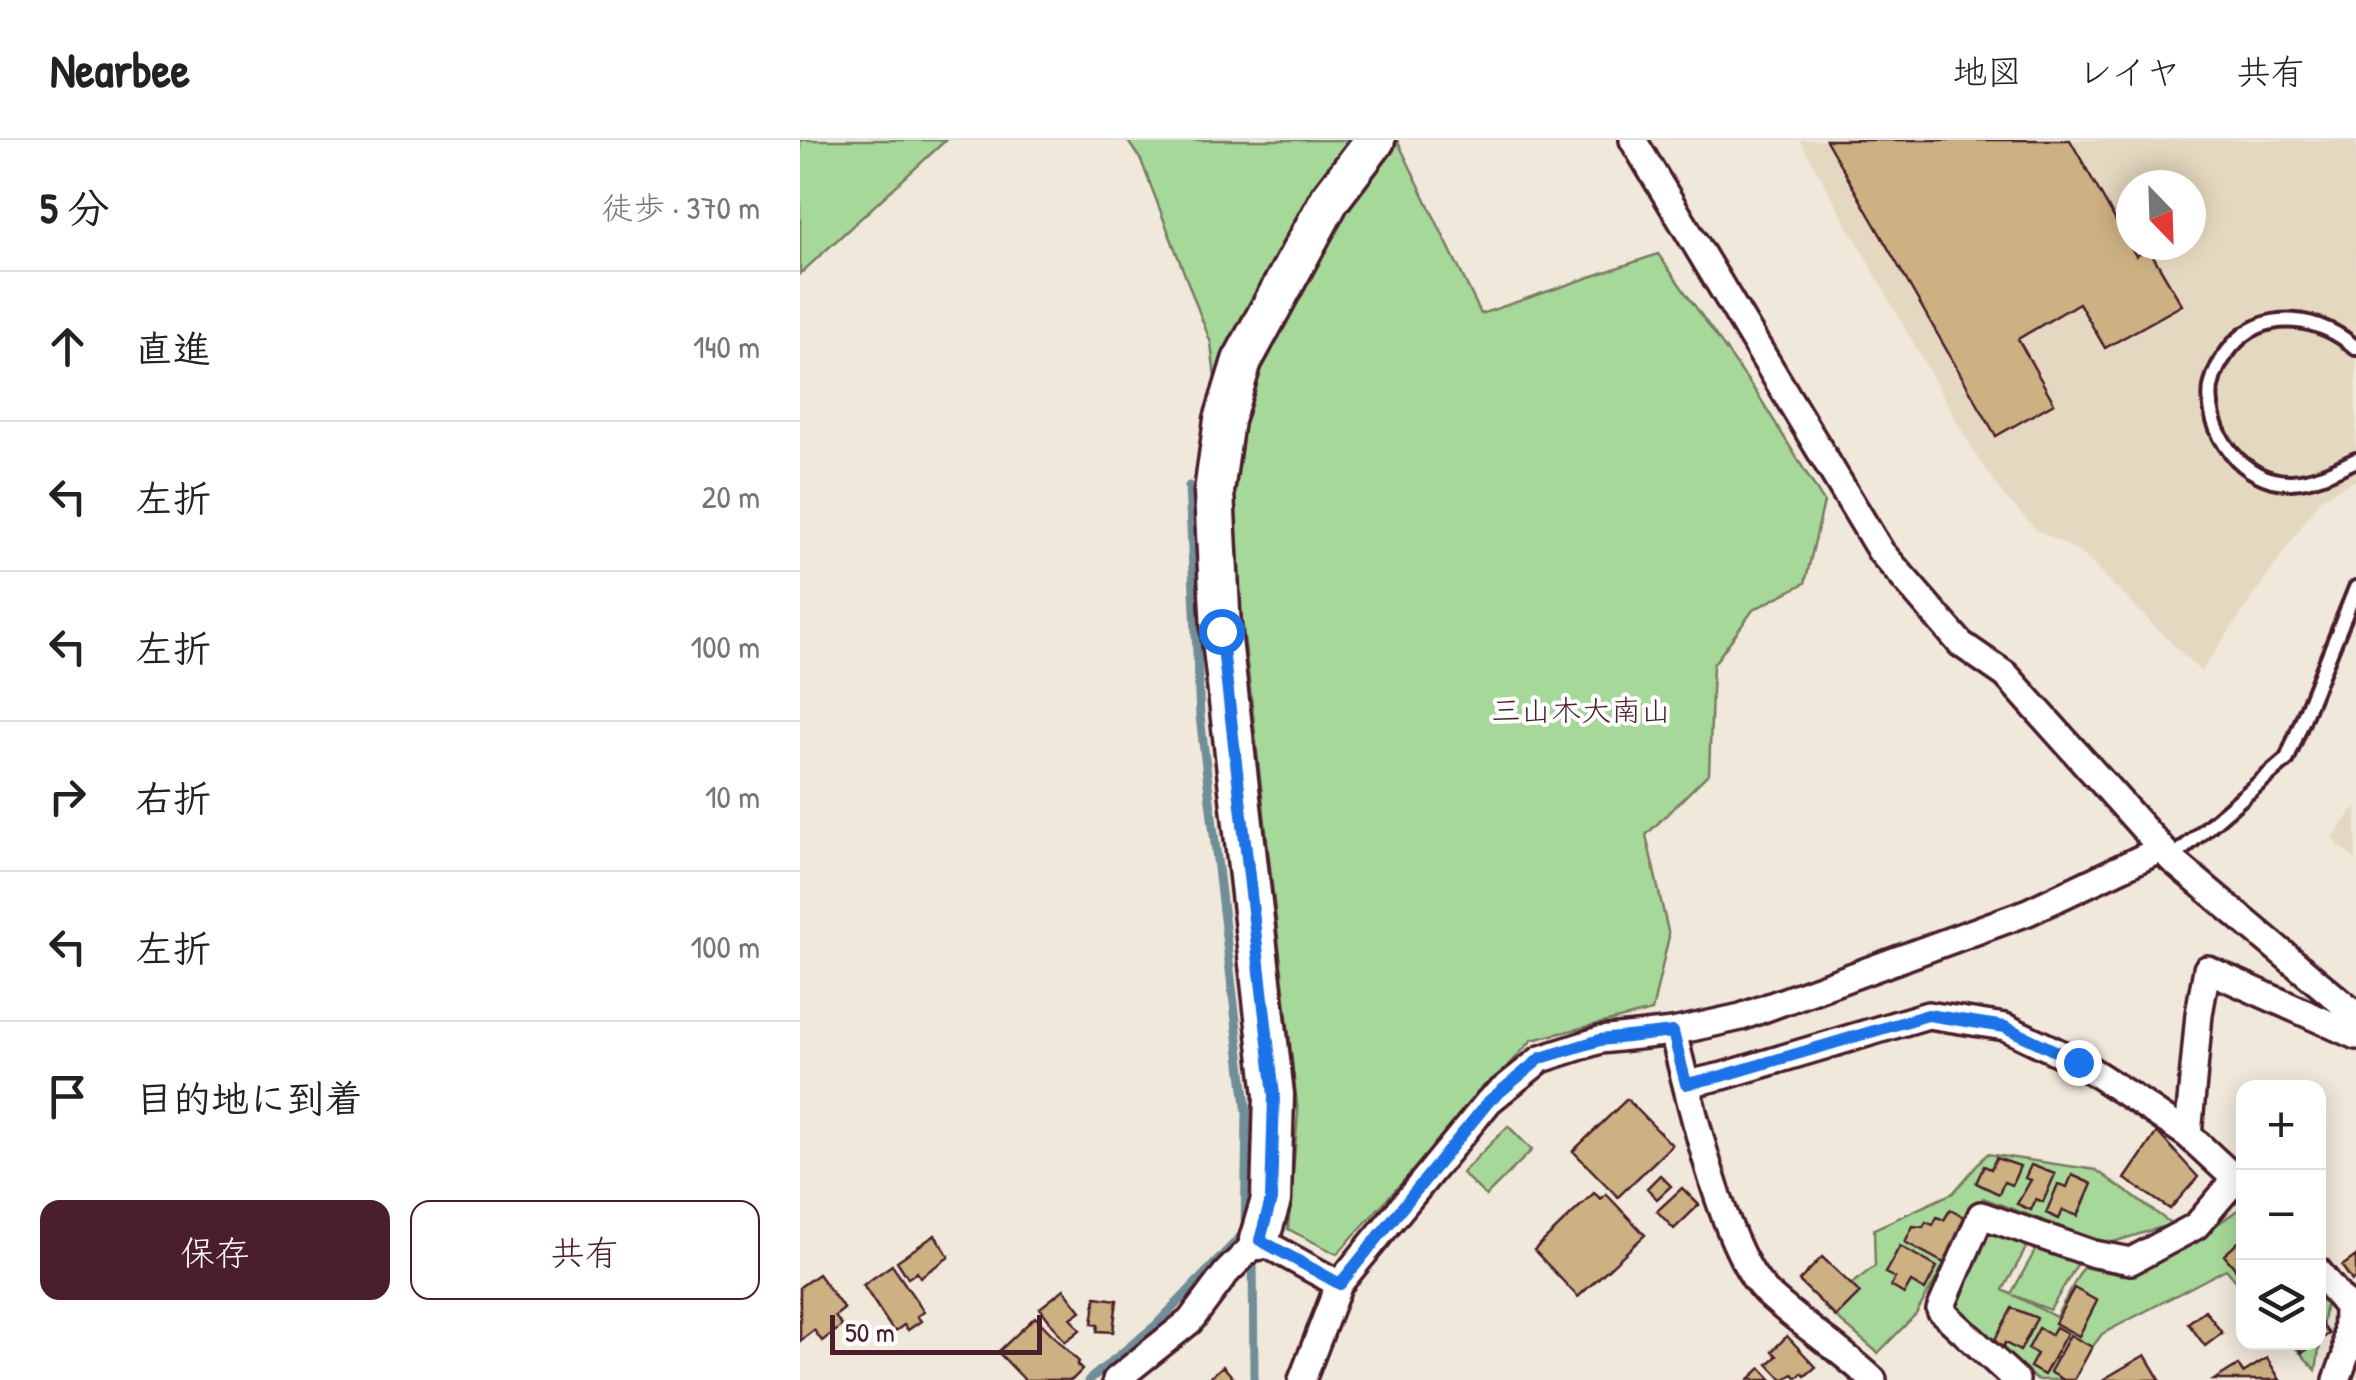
<!DOCTYPE html>
<html lang="ja">
<head>
<meta charset="utf-8">
<style>
	body { margin:0; font-family:"Patrick Hand","Klee One",sans-serif; background:#f6f6f6; color:#222 }
	.controls { position:absolute; right:30px; bottom:30px; display:grid; overflow:hidden; border-radius:20px; box-shadow:0 5px 25px #0003 }
	.controls button { width:90px; height:90px; display:grid; place-items:center; padding:0; border:0; border-bottom:2px solid #e0e0e0; background:#fff; color:#222; font:50px sans-serif }
	.compass { position:absolute; left:1316px; top:30px; width:90px; height:90px; border-radius:50%; background:#fff; box-shadow:0 5px 25px #0003; rotate:157deg }
	.scale { position:absolute; left:30px; bottom:25px; width:212px; box-sizing:border-box; padding-left:10px; border:5px solid #4a1f2b; border-top:0; font-size:28px; line-height:35px; white-space:nowrap; color:#4a1f2b; -webkit-text-stroke:8px #fff; paint-order:stroke }
	.stop { position:absolute; width:30px; height:30px; margin:-22px; border:8px solid #1a73e8; border-radius:50%; background:#fff }
	.stop.end { background:#1a73e8; border-color:#fff; box-shadow:0 2px 10px #0008 }
	.list { margin:0; padding:0; list-style:none }
	h2 { display:flex; justify-content:space-between; align-items:center; height:130px; margin:0; padding:0 40px; font-size:42px }
	h2 small { font-size:32px; font-weight:400; color:#767676 }
	.list li { display:grid; grid-template-columns:65px 1fr auto; gap:30px; align-items:center; box-sizing:border-box; height:150px; padding:0 40px; border-top:2px solid #e0e0e0 }
	.list b { display:block; font-size:38px; white-space:nowrap }
	.list em { font-size:32px; font-style:normal; color:#767676 }
	.actions { display:flex; gap:20px; padding:30px 40px }
	.actions a { flex:1; padding:22px 0; border:2px solid #4a1f2b; border-radius:20px; text-align:center; font-size:35px; color:#4a1f2b }
	.actions .main { background:#4a1f2b; color:#fff }
	.icon { flex:none; width:55px; height:55px; fill:none; stroke:currentColor; stroke-width:2; stroke-linecap:round; stroke-linejoin:round }
	.map { position:relative; flex:none; width:1556px; height:1240px; overflow:hidden }
	header { display:flex; align-items:center; gap:60px; box-sizing:border-box; height:140px; padding:0 50px; background:#fff; border-bottom:2px solid #e0e0e0 }
	header strong { font-size:48px }
	nav { display:flex; gap:55px; margin-inline-start:auto; font-size:35px }
	main { display:flex }
	aside { flex:1; background:#fff }
	.map>svg:first-child { display:block }
</style>
</head>
<body>
<header>
<strong>Nearbee</strong>
<nav><a>地図</a><a>レイヤ</a><a>共有</a></nav>
</header>
<main>
<aside>
<h2>5 分<small>徒歩 · 370 m</small></h2>
<ul class="list">
<li><svg class="icon" aria-label="ahead" viewBox="0 0 24 24"><path d="M12 20V5M6 11l6-6 6 6"/></svg><div><b>直進</b></div><em>140 m</em></li>
<li><svg class="icon" aria-label="left" viewBox="0 0 24 24"><path d="M17 20v-9H6M10 6l-5 5 5 5"/></svg><div><b>左折</b></div><em>20 m</em></li>
<li><svg class="icon" aria-label="left" viewBox="0 0 24 24"><path d="M17 20v-9H6M10 6l-5 5 5 5"/></svg><div><b>左折</b></div><em>100 m</em></li>
<li><svg class="icon" aria-label="right" viewBox="0 0 24 24"><path d="M7 20v-9h11M14 6l5 5-5 5"/></svg><div><b>右折</b></div><em>10 m</em></li>
<li><svg class="icon" aria-label="left" viewBox="0 0 24 24"><path d="M17 20v-9H6M10 6l-5 5 5 5"/></svg><div><b>左折</b></div><em>100 m</em></li>
<li><svg class="icon" aria-label="arrive" viewBox="0 0 24 24"><path d="M6 21V4h12l-3 4 3 4H6"/></svg><div><b>目的地に到着</b></div></li>
</ul>
<div class="actions"><a class="main">保存</a><a>共有</a></div>
</aside>
<div class="map">
<svg width="1556" height="1240" viewBox="0 0 1556 1240">
	<rect width="100%" height="100%" fill="#f0e8da"/>
	<filter id="ink" filterUnits="userSpaceOnUse"><feTurbulence type="fractalNoise" baseFrequency=".01" numOctaves="2"/><feDisplacementMap in="SourceGraphic" scale="20" xChannelSelector="R" yChannelSelector="G"/><feConvolveMatrix kernelMatrix="1 2 1 2 8 2 1 2 1" color-interpolation-filters="sRGB"/></filter>
	<g filter="url(#ink)">
		<path fill="#e5d8c0" fill-rule="evenodd" d="M1000 0H1556V340L1521 358 1401 532 1280 412 1238 391 1206 358 1177 317ZM1331 45H1391V105H1331Z
			M1556 666V720L1532 699Z"/>
		<path fill="#a6d899" stroke="#787c62" stroke-width="2.5" d="M0 0H146L0 134Z
			M327 0H597L681 174 858 114 960 258 1024 362 1005 443 953 470 913 525 909 633 846 695 869 796 852 871 732 900 537 1114 488 1089 498 974 411 203 341 20Z
			M708 986 732 1010 686 1056 662 1033Z
			M1187 1014 1296 1030 1372 1084 1307 1104 1183 1058 1116 1174 1078 1213 1023 1166 1075 1126 1074 1089 1153 1053Z
			M1442 1067 1443 1149 1426 1129 1302 1194 1268 1240H1237L1143 1165 1190 1092 1229 1103 1203 1150 1211 1154 1240 1102 1278 1123 1250 1170 1213 1155 1256 1177 1283 1127 1322 1135 1398 1098Z
			M1519 1153 1526 1162 1516 1230 1491 1203 1518 1202Z"/>
		<g fill="none" stroke-linecap="round" stroke-linejoin="round">
			<path stroke="#6f8e98" stroke-width="9" d="M453 1113 454 1240
				M289 1240 355 1186 445 1092 447 974 400 576 389 346"/>
		</g>
		<path fill="#ccb182" stroke="#4a1f2b" stroke-width="2.5" d="M1026 0H1270L1336 116 1349 109 1382 165 1305 208 1279 163 1218 199 1254 263 1196 296Z
			M827 959 872 1005 818 1057 773 1011Z
			M1357 992 1398 1037 1370 1069 1325 1039Z
			M1196 1018 1220 1026 1212 1045 1204 1042 1199 1054 1176 1043 1184 1026 1191 1029Z
			M1231 1025 1255 1034 1243 1062 1236 1059 1231 1070 1217 1064 1231 1040 1225 1038Z
			M860 1035 871 1046 857 1059 847 1048Z
			M1272 1035 1292 1044 1278 1076 1263 1070 1259 1079 1246 1073 1258 1044 1267 1047Z
			M882 1048 899 1065 874 1089 857 1071Z
			M794 1053 801 1059 806 1054 845 1095 778 1157 734 1110Z
			M1150 1070 1168 1079 1144 1123 1105 1102 1113 1086 1123 1087 1126 1082 1133 1085 1137 1077 1144 1080Z
			M135 1095 149 1117 120 1137 117 1132 108 1138 97 1121Z
			M1444 1097V1139L1424 1115Z
			M1100 1106 1137 1127 1125 1150 1111 1142 1104 1154 1091 1146 1095 1138 1085 1133Z
			M1556 1116V1138L1552 1141 1542 1126Z
			M1022 1117 1060 1153 1036 1177 999 1141Z
			M92 1125 124 1172 117 1176 121 1181 108 1190 104 1185 94 1192 63 1145Z
			M18 1134 44 1169 35 1176 42 1186 22 1201 14 1190 0 1201V1147Z
			M1274 1148 1297 1161 1279 1196 1255 1183Z
			M264 1149 281 1171 271 1178 280 1190 265 1202 240 1168Z
			M296 1157 317 1160 313 1192 297 1191 298 1185 292 1184Z
			M1212 1168 1237 1178 1220 1211 1205 1203 1203 1207 1193 1203Z
			M1405 1170 1422 1193 1405 1206 1388 1183Z
			M235 1177 279 1222 277 1225 282 1230 272 1240H225L198 1212Z
			M1518 1179 1529 1194 1518 1201Z
			M1256 1187 1267 1193 1244 1235 1230 1227 1237 1214 1228 1209 1239 1188 1251 1195Z
			M1270 1195 1292 1207 1274 1240H1264L1250 1232Z
			M987 1196 1016 1227 1005 1236 1002 1233 997 1238 993 1234 983 1240 968 1224 977 1216 972 1211Z
			M1495 1202H1517L1502 1213Z
			M1345 1215 1360 1240H1305L1304 1239Z
			M1467 1218 1480 1240H1414L1438 1225 1443 1233Z
			M423 1226 435 1240H407Z
			M961 1228 972 1240H948Z"/>
		<g fill="none" stroke-linecap="round" stroke-linejoin="round">
			<g stroke="#4a1f2b" stroke-width="20">
				<path id="lane" d="M1556 208C1521 177 1466 167 1432 206 1422 218 1414 231 1411 247 1405 293 1443 343 1491 342 1515 341 1535 330 1556 320
					M1371 719 1487 619 1556 448"/>
			</g>
			<g stroke="#4a1f2b" stroke-width="32">
				<path id="street" d="M833 0 1081 412 1161 504 1206 535 1371 719 1556 875
					M873 892 941 877 1228 772 1361 709
					M887 944 923 936 1128 875 1205 887 1278 922 1341 963 1388 995 1444 1047
					M1388 995 1399 874 1407 829 1556 896
					M1518 1131 1547 1167 1546 1215 1537 1240
					M316 1240 390 1181 426 1133 459 1100 539 1144
					M502 1240 539 1144 689 961 741 919 800 900 873 892C889 955 923 1110 966 1152 999 1183 1039 1208 1073 1240
					M1216 1240 1140 1170 1181 1075 1294 1114 1331 1121 1396 1086 1436 1039"/>
			</g>
			<g stroke="#4a1f2b" stroke-width="45">
				<path id="secondary" d="M459 1100 471 1060 474 955 421 491 414 352 424 280 442 221 530 59 575 0"/>
			</g>
			<use href="#lane" stroke="#fff" stroke-width="12"/>
			<use href="#street" stroke="#fff" stroke-width="25"/>
			<use href="#secondary" stroke="#fff" stroke-width="38"/>
		</g>
	</g>
	<g fill="none" stroke-linecap="round" stroke-linejoin="round" filter="url(#ink)">
		<path stroke="#1a73e8" stroke-width="12" d="M421 491 474 955 471 1060 460 1100 540 1144 689 961 741 918 800 900 873 892 886 944 922 936 1128 875 1205 887 1278 922"/>
	</g>
	<g text-anchor="middle" dominant-baseline="central" stroke-width="8" stroke-linejoin="round" paint-order="stroke">
		<g font-size="30" fill="#4a1f2b" stroke="#fff">
			<text x="781" y="570">三山木大南山</text>
		</g>
	</g>
</svg>
<div class="controls">
<button>+</button>
<button>−</button>
<button><svg class="icon" aria-label="layers" viewBox="0 0 24 24"><path d="M12 4l9 5-9 5-9-5zM3 14l9 5 9-5"/></svg></button>
</div>
<svg class="compass" viewBox="-18 -18 36 36"><path d="M0-13l5 13h-10z" fill="#e53935"/><path d="M0 13l5-13h-10z" fill="#767676"/></svg>
<div class="scale">50 m</div>
<div class="stop" style="left:421px;top:491px"></div>
<div class="stop end" style="left:1278px;top:922px"></div>
</div>
</main>
</body>
</html>
